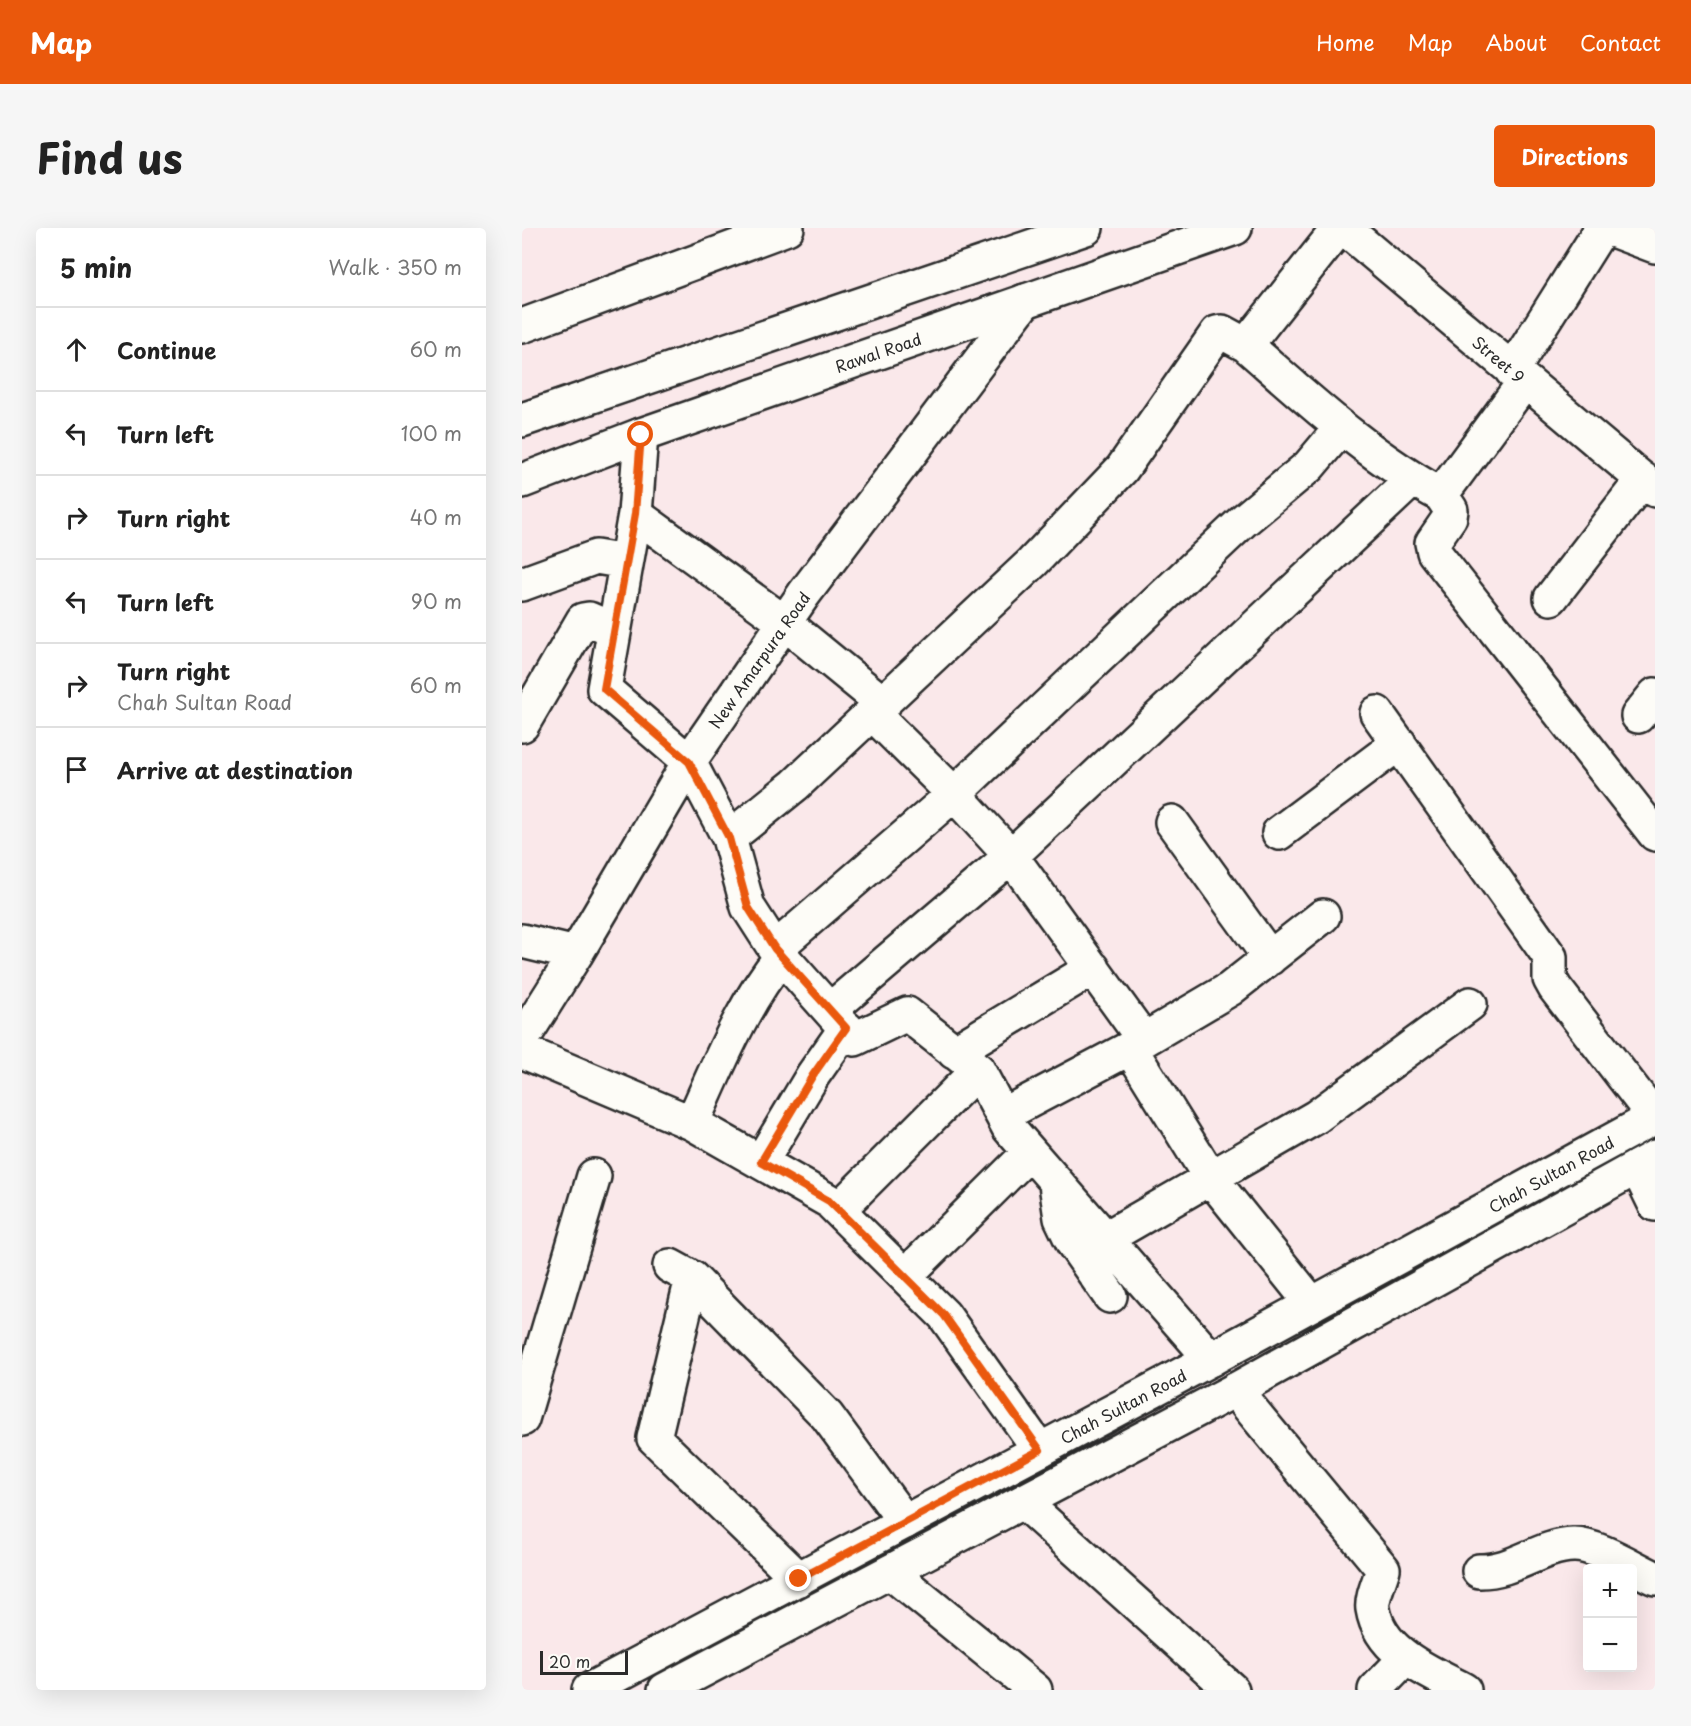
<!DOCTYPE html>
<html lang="en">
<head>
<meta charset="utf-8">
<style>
	body { margin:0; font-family:"Playpen Sans",sans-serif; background:#f6f6f6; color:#222 }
	.controls { position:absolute; right:18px; bottom:18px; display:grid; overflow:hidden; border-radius:6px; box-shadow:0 6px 24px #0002 }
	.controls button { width:54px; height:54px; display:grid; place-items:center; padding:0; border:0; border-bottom:2px solid #e0e0e0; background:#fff; color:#222; font:30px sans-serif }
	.scale { position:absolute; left:18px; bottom:15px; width:88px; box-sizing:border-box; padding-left:6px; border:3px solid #2b2b2b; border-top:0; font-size:16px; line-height:21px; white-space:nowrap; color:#2b2b2b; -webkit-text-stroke:4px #fdfcf7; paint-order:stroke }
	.stop { position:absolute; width:18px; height:18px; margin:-14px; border:4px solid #ea580c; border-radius:50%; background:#fff }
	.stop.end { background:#ea580c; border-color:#fff; box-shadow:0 2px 6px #0008 }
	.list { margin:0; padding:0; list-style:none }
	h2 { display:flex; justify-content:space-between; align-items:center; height:78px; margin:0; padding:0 24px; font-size:26px }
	h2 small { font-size:20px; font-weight:400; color:#767676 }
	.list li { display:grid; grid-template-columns:39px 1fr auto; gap:18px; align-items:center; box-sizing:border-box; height:84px; padding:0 24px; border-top:2px solid #e0e0e0 }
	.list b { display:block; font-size:22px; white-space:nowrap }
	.list p { margin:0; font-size:20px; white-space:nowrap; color:#767676 }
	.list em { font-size:20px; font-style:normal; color:#767676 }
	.icon { flex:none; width:33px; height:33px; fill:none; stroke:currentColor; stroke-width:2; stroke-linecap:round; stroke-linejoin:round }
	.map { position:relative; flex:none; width:1133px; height:1462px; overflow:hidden; border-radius:6px }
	header { display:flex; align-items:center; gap:36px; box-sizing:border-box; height:84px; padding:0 30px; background:#ea580c; color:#fff }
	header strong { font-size:28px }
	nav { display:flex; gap:33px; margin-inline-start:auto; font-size:21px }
	.intro { display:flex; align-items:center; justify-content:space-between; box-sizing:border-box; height:144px; padding:0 36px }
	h1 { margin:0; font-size:42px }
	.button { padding:15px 27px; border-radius:6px; background:#ea580c; color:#fff; font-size:21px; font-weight:700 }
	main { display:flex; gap:36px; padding:0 36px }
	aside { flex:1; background:#fff; border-radius:6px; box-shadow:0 6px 24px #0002 }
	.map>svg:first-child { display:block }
</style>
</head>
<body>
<header>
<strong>Map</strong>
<nav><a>Home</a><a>Map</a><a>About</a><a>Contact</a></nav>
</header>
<div class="intro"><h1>Find us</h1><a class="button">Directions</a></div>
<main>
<aside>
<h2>5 min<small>Walk · 350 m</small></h2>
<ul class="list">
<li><svg class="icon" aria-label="ahead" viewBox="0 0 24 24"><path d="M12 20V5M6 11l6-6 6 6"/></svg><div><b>Continue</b></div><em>60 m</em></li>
<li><svg class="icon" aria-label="left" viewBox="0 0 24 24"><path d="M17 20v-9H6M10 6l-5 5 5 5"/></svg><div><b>Turn left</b></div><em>100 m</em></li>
<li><svg class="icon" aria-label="right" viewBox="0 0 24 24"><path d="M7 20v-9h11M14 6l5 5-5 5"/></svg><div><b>Turn right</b></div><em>40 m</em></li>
<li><svg class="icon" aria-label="left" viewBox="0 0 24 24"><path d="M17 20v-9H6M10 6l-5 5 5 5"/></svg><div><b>Turn left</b></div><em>90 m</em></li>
<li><svg class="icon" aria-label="right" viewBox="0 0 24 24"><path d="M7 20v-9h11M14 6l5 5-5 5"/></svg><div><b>Turn right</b><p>Chah Sultan Road</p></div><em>60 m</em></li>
<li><svg class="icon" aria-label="arrive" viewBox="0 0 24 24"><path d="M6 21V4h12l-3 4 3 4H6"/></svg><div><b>Arrive at destination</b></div></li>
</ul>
</aside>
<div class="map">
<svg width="1133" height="1462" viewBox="0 0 1133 1462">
	<rect width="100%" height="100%" fill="#fae8ea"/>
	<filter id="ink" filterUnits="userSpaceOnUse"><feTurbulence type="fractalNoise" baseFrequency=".0167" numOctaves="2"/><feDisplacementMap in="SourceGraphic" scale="12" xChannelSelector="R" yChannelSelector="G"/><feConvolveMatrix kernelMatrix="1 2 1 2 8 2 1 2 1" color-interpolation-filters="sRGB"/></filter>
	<g filter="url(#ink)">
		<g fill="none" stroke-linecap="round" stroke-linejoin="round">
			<g stroke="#2b2b2b" stroke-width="38">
				<path id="minor" d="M822 0 1133 262
					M1085 0 1133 18
					M0 98 265 0
					M724 117C786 171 846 228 919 267L1003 153
					M990 143 1080 0
					M119 207 113 286 82 461 167 534 207 610 226 679 253 721 333 811 385 786 456 842 487 900 689 1131
					M919 267 929 282 928 289 910 315 912 324 1133 606
					M113 286 263 395 362 476
					M0 356 74 329 104 334
					M1029 370 1121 251
					M855 485 1028 729V751L1033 760 1133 890
					M351 486 432 566 489 628 622 812
					M1116 488 1133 467
					M0 497 61 392 67 391 92 402
					M650 594 748 730
					M757 605 877 515
					M207 610 273 557 510 335 600 241 695 105 700 104 724 117 817 0
					M0 713 54 726
					M253 721 432 566 721 293 787 238 819 200
					M308 782 489 628 890 252
					M0 812 54 726 167 534 282 366 503 73
					M608 820 688 949 790 1076
					M0 823 170 895 307 973 422 1087 518 1222
					M432 824 571 740
					M481 887 608 820 708 761 801 688
					M170 895C195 840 221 775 260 728
					M239 934 291 847 324 800
					M1115 939 1133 976
					M534 956 539 990 551 1015 588 1068
					M316 982 456 842
					M584 1010 794 889 948 776
					M148 1038 170 1050 305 1188 383 1294
					M383 1048 508 924
					M170 1050 132 1210 277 1351
					M713 1162 861 1341C858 1352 849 1371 851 1381 858 1425 908 1444 942 1462
					M0 1191 72 948
					M501 1274 710 1462
					M957 1343C991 1344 1018 1318 1051 1317 1073 1316 1113 1341 1133 1350
					M368 1344 513 1462
					M853 1462 884 1430"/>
			</g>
			<g stroke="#2b2b2b" stroke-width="38">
				<path id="major" d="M0 192 564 0
					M0 253 119 207 713 0
					M67 1462 689 1131 1133 889
					M143 1462 713 1162 1133 929"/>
			</g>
			<use href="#minor" stroke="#fdfcf7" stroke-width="33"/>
			<use href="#major" stroke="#fdfcf7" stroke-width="33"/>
		</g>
	</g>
	<g fill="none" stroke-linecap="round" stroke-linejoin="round" filter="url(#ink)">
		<path stroke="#ea580c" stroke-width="8" d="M119 207 113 286 82 461 167 534 207 610 226 679 253 721 324 800 291 847 239 934 307 973 422 1087 518 1222 277 1351"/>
	</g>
	<g text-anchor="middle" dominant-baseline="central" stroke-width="5" stroke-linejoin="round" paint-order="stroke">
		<g font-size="16" fill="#2b2b2b" stroke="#fdfcf7">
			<text transform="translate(356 124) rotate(-19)">Rawal Road</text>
			<text transform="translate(977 131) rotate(40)">Street 9</text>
			<text transform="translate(237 432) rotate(-55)">New Amarpura Road</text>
			<text transform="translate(1029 946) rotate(-29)">Chah Sultan Road</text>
			<text transform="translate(601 1178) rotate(-28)">Chah Sultan Road</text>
		</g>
	</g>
</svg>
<div class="controls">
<button>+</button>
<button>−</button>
</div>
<div class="scale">20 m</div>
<div class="stop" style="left:119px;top:207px"></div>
<div class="stop end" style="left:277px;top:1351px"></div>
</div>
</main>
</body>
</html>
